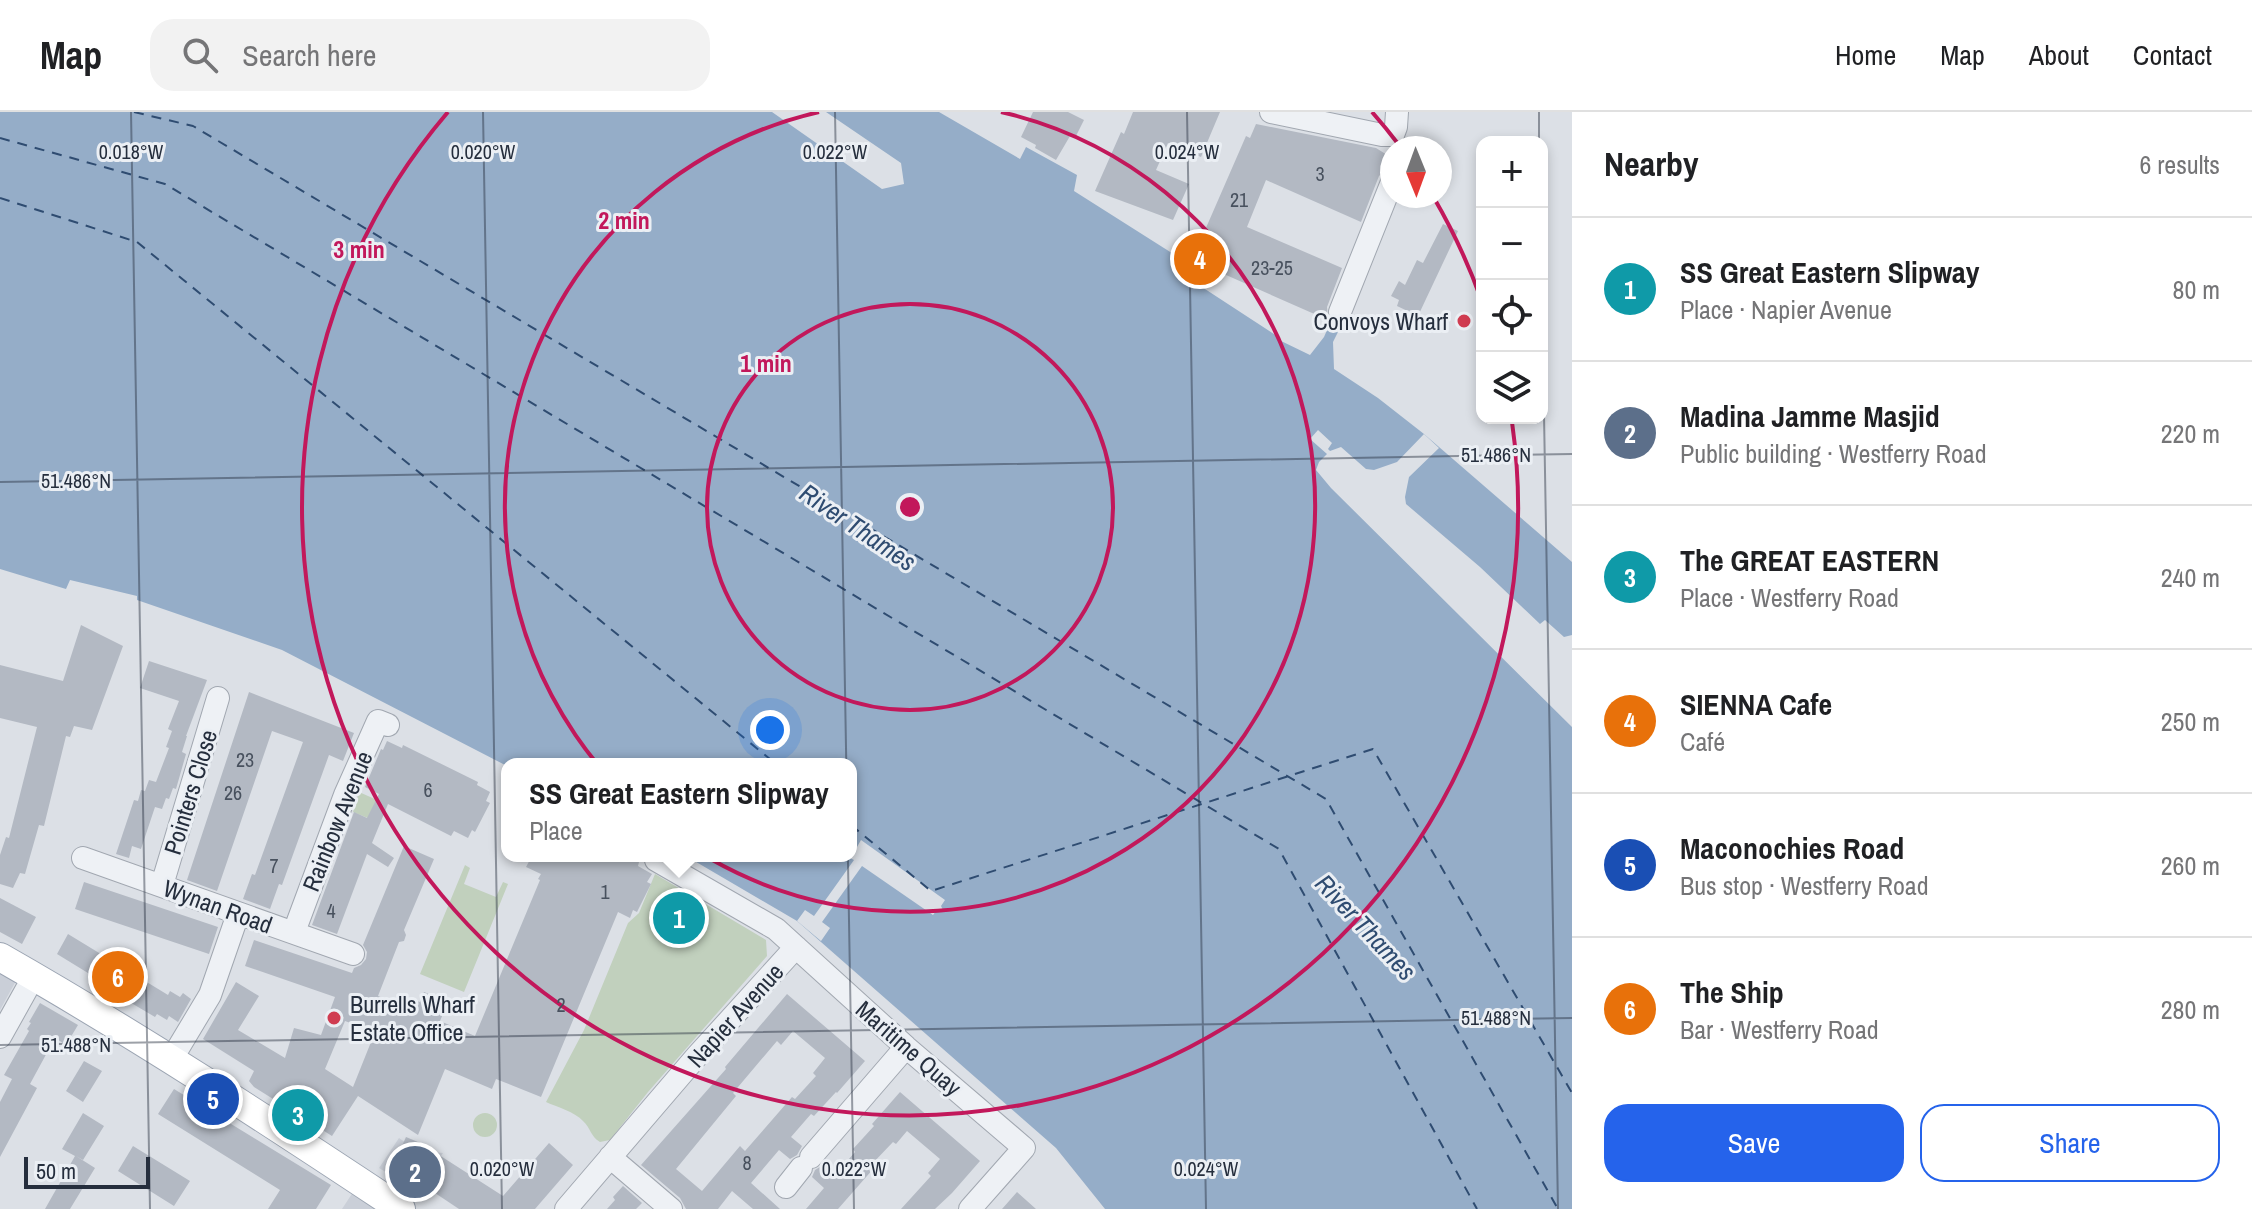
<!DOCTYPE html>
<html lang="en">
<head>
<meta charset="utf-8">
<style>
	body { margin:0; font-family:"Archivo Narrow",sans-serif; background:#f2f2f2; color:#202124 }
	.controls { position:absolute; right:24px; top:24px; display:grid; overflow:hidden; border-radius:16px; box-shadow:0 4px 12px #0003 }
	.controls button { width:72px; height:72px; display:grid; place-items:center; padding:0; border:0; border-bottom:2px solid #e0e0e0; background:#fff; color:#202124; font:40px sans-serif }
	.compass { position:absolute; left:1380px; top:24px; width:72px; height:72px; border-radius:50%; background:#fff; box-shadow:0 4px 12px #0003; rotate:179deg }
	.scale { position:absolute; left:24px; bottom:20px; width:126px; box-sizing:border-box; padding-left:8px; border:4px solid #252e3d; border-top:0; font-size:22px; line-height:28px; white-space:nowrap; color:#252e3d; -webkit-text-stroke:6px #ebeff4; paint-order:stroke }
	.you { position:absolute; left:770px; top:618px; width:28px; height:28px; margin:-20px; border:6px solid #fff; border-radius:50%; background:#1a73e8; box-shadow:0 0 0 12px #1a73e833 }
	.badge { display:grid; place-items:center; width:52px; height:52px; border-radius:50%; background:#2563eb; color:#fff; font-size:26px; font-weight:700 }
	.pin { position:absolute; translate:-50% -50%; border:4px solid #fff; box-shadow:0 2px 8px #0006 }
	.popup { position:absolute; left:501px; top:646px; width:356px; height:104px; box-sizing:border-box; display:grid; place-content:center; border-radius:16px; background:#fff; filter:drop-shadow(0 2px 6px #0005); font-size:26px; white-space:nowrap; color:#757577 }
	.popup b { font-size:30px; color:#202124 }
	.popup::after { content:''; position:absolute; left:50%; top:100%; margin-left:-16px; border:16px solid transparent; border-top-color:#fff }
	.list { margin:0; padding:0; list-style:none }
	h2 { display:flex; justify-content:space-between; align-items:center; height:104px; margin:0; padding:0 32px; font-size:34px }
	h2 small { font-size:26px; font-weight:400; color:#757577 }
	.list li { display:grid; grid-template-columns:52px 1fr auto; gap:24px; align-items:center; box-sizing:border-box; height:144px; padding:0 32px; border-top:2px solid #e0e0e0 }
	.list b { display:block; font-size:30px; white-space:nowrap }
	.list p { margin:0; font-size:26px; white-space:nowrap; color:#757577 }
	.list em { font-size:26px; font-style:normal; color:#757577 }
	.actions { display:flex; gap:16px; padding:24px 32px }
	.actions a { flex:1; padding:18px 0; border:2px solid #2563eb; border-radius:24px; text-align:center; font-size:28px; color:#2563eb }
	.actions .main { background:#2563eb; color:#fff }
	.icon { flex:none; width:44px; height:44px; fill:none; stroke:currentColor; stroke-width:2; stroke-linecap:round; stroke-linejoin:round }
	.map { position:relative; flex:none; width:1572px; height:1097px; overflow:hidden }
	header { display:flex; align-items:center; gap:48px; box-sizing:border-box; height:112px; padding:0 40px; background:#fff; border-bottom:2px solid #e0e0e0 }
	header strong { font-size:38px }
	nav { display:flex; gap:44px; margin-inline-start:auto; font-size:28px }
	.search { width:560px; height:72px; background:#f2f2f2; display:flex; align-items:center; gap:20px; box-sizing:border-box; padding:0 28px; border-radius:24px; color:#757577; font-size:30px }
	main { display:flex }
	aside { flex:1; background:#fff }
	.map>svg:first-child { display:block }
</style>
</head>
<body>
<header>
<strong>Map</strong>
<div class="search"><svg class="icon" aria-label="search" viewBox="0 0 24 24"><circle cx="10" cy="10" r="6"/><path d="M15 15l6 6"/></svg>Search here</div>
<nav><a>Home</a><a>Map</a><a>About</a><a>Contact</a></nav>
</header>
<main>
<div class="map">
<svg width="1572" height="1097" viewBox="0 0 1572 1097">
	<rect width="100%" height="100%" fill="#dce0e6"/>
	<path fill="#cacfd8" d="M0 858 17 867 0 898Z
		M399 1026 415 1037 427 1040 443 1041 418 1079 379 1056Z
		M357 1074 392 1097H342Z"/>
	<path fill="#c1d0bd" d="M359 680 386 692 380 711 353 700Z
		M465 753 470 756 464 772 496 785 503 770 508 772 464 880 420 862Z
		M655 762 766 828 767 844 648 980 610 1028 600 1030C590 1024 591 1016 583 1009 575 1000 557 995 546 990L584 918 628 811 639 801Z
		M473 1013a12 12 0 1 1 24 0a12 12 0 1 1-24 0Z"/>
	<path fill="#95adc8" d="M0 0H939L1020 47 1026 35 1077 63 1074 79 1186 150 1182 162 1280 226 1279 228 1310 243 1324 225 1331 209 1341 214 1333 230 1334 257 1378 286 1424 322 1572 450V1097H1105L1056 1036 797 809 686 744H851V652H507V654L282 538 137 488V484L70 468 66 477 0 457Z"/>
	<path fill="#dce0e6" d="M772 0H826L901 51 904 72 882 77Z
		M1318 318 1332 331 1328 337 1330 339 1341 335 1366 357 1374 358 1397 350 1424 322 1439 336 1409 365 1405 385 1406 392 1480 455 1540 512 1545 508 1564 525 1572 523V615L1331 376 1316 358 1319 350 1327 342 1310 327Z
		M861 728 945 788 941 794 944 800 936 799 933 803 862 754 822 810 830 816 821 829 797 809 805 798 814 804 854 748 850 746 854 740 851 734 857 735Z"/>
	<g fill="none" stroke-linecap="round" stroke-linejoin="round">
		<path stroke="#2f4c71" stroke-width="2" stroke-dasharray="10 8" stroke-linecap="butt" d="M134 0 193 14 1326 687 1558 1097
			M0 26 165 72 1279 737 1477 1097
			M0 86 137 130 776 652
			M851 713 931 779 1373 637 1572 981"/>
	</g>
	<path fill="#b3b9c3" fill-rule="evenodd" d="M1033 0H1068L1084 8 1075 26 1070 24 1056 48 1035 36 1036 33 1021 25Z
		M1133 0H1220L1201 45 1168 31 1156 58 1189 72 1173 108 1095 79 1121 20 1124 22Z
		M1256 12 1376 36 1392 46V56L1384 59 1379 64 1361 110 1266 68 1247 115 1342 156 1327 195 1328 208 1192 148 1246 24 1250 26Z
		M1443 112 1458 119 1418 204 1397 194 1399 188 1391 184 1399 169 1405 173 1417 148 1423 151Z
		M81 513 123 534 92 618 74 614 70 625 66 624 44 714 39 713 25 762 20 761 13 776 0 772V743L6 725 9 726 37 615 0 606V553L63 569Z
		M149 549 207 568 186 624H187L182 640 186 642 176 677 173 676 169 687 166 686 162 697 155 695 141 737 132 734 129 746 116 742 134 688 138 689 141 678 145 679 149 668 156 670 169 636 166 635 172 619 168 617 179 589 140 576Z
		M249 580 354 621 343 649 329 643 282 773 279 772 270 797 243 787 252 762 255 763 303 630 272 619 217 779 187 768Z
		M387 629 402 636 403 633 478 670 477 673 490 680 486 689 490 691 475 720 472 718 468 726 454 719 451 724 388 692 372 731 394 746 388 755 367 742 337 822 312 813 354 700 367 706 379 682 365 675 381 637 383 638Z
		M404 734 434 747 404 818 406 823 404 829 399 830 378 884 409 896 413 888 420 890 424 880 448 890 440 909 475 924 540 768 538 767 541 762 526 755 532 744H626L639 750 638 754 652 762 647 770 651 772 637 800 633 798 630 806 618 800 541 985 496 967 492 977 445 957 418 1023 358 984 332 1024 254 975 249 969 254 959 203 927 236 870 259 884 238 918 285 946 294 916 321 923 335 885 245 854 254 828 352 861 354 856 361 853 366 847 367 840 363 833ZM345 909 375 920 353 975 325 957Z
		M84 770 218 815 209 842 75 797Z
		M0 786 36 805 22 832 0 820Z
		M68 822 168 883 170 879 180 885 183 881 191 887 178 910 169 904 167 908 157 902 155 905 99 872 101 869 57 842Z
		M787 882 865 949 837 981 836 980 814 1004 811 1002 791 1025 802 1034 797 1043 790 1047 779 1038 751 1071 780 1097H753L732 1079 718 1097H686L680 1086 641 1053 726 957 725 955ZM793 919 825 946 813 961 816 964 795 987 792 985 745 1039 740 1034 702 1079 676 1057 736 984 733 981 777 929 781 933Z
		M40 891 78 913 66 933 55 926 30 972 37 976 0 1045V990L12 967 4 963 29 919 27 917 31 911 29 910Z
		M84 949 102 959 83 990 66 979Z
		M174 977 331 1073 316 1097H268L280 1078 158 1002Z
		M900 980 980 1049 952 1081 935 1097H901L931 1064 928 1061 940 1047 907 1019 896 1032 893 1030 871 1053 874 1056 838 1097H806L824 1076 812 1065 815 1058 823 1053 835 1063 855 1040 853 1037 874 1014 872 1012Z
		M83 1001 104 1014 83 1048 76 1044 95 1056 70 1097H45L75 1044 62 1037Z
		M406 1025 430 1035 427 1040 436 1041 503 1084 549 1031 573 1053 535 1097H459L423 1073 418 1079 390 1060Z
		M133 1034 190 1069 174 1094 118 1059Z
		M623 1074 642 1091 636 1097H607L615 1088 613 1085Z
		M1017 1080 1036 1097H1002Z"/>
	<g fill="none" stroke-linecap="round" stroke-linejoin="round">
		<g stroke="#a1a7b0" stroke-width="24">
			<path id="minor" d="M1271 0 1382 23H1393
				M1393 23 1396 15 1397 0
				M1340 200 1392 70
				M83 746 353 842
				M656 748 776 817 906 935 1024 1036 970 1097
				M162 773 218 586
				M294 820 345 683 378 609 388 613
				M0 925 34 864
				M171 948 210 883 238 802
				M610 1045 671 1097
				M811 1045 906 935
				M786 1075 801 1056
				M566 1097 697 944 796 835"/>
		</g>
		<g stroke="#9ba4b2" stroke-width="30">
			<path id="major" d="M0 845C137 923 270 1010 401 1097"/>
		</g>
		<use href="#minor" stroke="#eef1f5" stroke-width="22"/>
		<use href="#major" stroke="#fff" stroke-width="28"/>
	</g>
	<path fill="none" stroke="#252e3d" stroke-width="2" stroke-opacity="0.45" d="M131 0 150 1097M483 0 502 1097M835 0 854 1097M1187 0 1206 1097M1539 0V30M1542 189 1558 1097M0 370 1572 342M0 933 1572 906"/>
	<g fill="none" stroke="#c2185b" stroke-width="4">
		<circle cx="910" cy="395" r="203"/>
		<path d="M1001 0A405 405 0 1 1 819 0"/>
		<path d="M1372 0A608 608 0 0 1 1399 33M1434 86A608 608 0 0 1 1481 187M1512 310A608 608 0 1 1 448 0"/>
	</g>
	<g fill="#d03c51" stroke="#ebeff4" stroke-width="3">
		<circle cx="1464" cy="209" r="8"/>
		<circle cx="334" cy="906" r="8"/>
	</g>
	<g text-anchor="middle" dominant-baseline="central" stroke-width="6" stroke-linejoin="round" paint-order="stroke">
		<g font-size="20" fill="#48515e">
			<text x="1320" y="61">3</text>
			<text x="1239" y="87">21</text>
			<text x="1272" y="155">23-25</text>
			<text x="245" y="647">23</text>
			<text x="428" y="677">6</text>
			<text x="233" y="680">26</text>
			<text x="274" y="753">7</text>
			<text x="605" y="779">1</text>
			<text x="331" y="798">4</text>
			<text x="561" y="892">2</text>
			<text x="747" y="1050">8</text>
		</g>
		<g font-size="24" fill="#252e3d" stroke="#ebeff4" text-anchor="end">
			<text x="1448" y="209">Convoys Wharf</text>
			<text x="350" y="892" text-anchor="start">Burrells Wharf<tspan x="350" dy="28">Estate Office</tspan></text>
		</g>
		<g font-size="24" fill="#252e3d" stroke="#ebeff4">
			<text transform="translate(190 680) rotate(-73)">Pointers Close</text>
			<text transform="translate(337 709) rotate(-68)">Rainbow Avenue</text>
			<text transform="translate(218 794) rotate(20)">Wynan Road</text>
			<text transform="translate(735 903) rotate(-48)">Napier Avenue</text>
			<text transform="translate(909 936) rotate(41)">Maritime Quay</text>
		</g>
		<g font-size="26" font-style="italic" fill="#2f4c71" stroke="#ebeff4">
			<text transform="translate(858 415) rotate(34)">River Thames</text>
			<text transform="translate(1366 815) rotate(47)">River Thames</text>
		</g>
	</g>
	<g font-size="20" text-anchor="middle" fill="#252e3d" stroke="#ebeff4" stroke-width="6" stroke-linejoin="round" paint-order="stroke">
		<text x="131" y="47">0.018°W</text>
		<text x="483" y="47">0.020°W</text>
		<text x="835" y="47">0.022°W</text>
		<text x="1187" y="47">0.024°W</text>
		<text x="1496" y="350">51.486°N</text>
		<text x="76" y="376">51.486°N</text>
		<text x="1496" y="913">51.488°N</text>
		<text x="76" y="940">51.488°N</text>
		<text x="502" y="1064">0.020°W</text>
		<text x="854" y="1064">0.022°W</text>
		<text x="1206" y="1064">0.024°W</text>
	</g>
	<circle cx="910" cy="395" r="12" fill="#c2185b" stroke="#ebeff4" stroke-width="4"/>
	<g font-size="24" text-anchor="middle" font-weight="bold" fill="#c2185b" stroke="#ebeff4" stroke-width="6" stroke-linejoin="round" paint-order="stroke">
		<text x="624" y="117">2 min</text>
		<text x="359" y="146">3 min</text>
		<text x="766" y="260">1 min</text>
	</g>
</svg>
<div class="controls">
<button>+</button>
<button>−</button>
<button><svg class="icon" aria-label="locate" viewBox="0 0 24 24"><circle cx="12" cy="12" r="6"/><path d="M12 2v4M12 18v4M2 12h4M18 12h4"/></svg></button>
<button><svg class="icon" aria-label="layers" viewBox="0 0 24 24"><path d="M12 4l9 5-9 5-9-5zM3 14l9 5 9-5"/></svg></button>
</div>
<svg class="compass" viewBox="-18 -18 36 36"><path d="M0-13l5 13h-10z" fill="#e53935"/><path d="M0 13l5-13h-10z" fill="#757577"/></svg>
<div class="scale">50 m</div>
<div class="you"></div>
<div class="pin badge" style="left:679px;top:806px;background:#0f9aa8">1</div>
<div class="popup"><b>SS Great Eastern Slipway</b>Place</div>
<div class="pin badge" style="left:415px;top:1060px;background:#5c6f8a">2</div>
<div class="pin badge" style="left:298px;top:1003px;background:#0f9aa8">3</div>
<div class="pin badge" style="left:1200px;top:147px;background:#e8710a">4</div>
<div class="pin badge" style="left:213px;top:987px;background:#1a4fb4">5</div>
<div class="pin badge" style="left:118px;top:865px;background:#e8710a">6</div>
</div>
<aside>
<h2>Nearby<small>6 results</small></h2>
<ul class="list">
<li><span class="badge" style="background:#0f9aa8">1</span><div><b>SS Great Eastern Slipway</b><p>Place · Napier Avenue</p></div><em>80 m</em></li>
<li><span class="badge" style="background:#5c6f8a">2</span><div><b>Madina Jamme Masjid</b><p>Public building · Westferry Road</p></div><em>220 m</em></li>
<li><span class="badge" style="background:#0f9aa8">3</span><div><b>The GREAT EASTERN</b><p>Place · Westferry Road</p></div><em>240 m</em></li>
<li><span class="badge" style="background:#e8710a">4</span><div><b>SIENNA Cafe</b><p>Café</p></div><em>250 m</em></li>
<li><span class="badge" style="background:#1a4fb4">5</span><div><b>Maconochies Road</b><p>Bus stop · Westferry Road</p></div><em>260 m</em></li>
<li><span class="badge" style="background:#e8710a">6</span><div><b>The Ship</b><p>Bar · Westferry Road</p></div><em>280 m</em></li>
</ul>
<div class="actions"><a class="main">Save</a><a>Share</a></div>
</aside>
</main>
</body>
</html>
